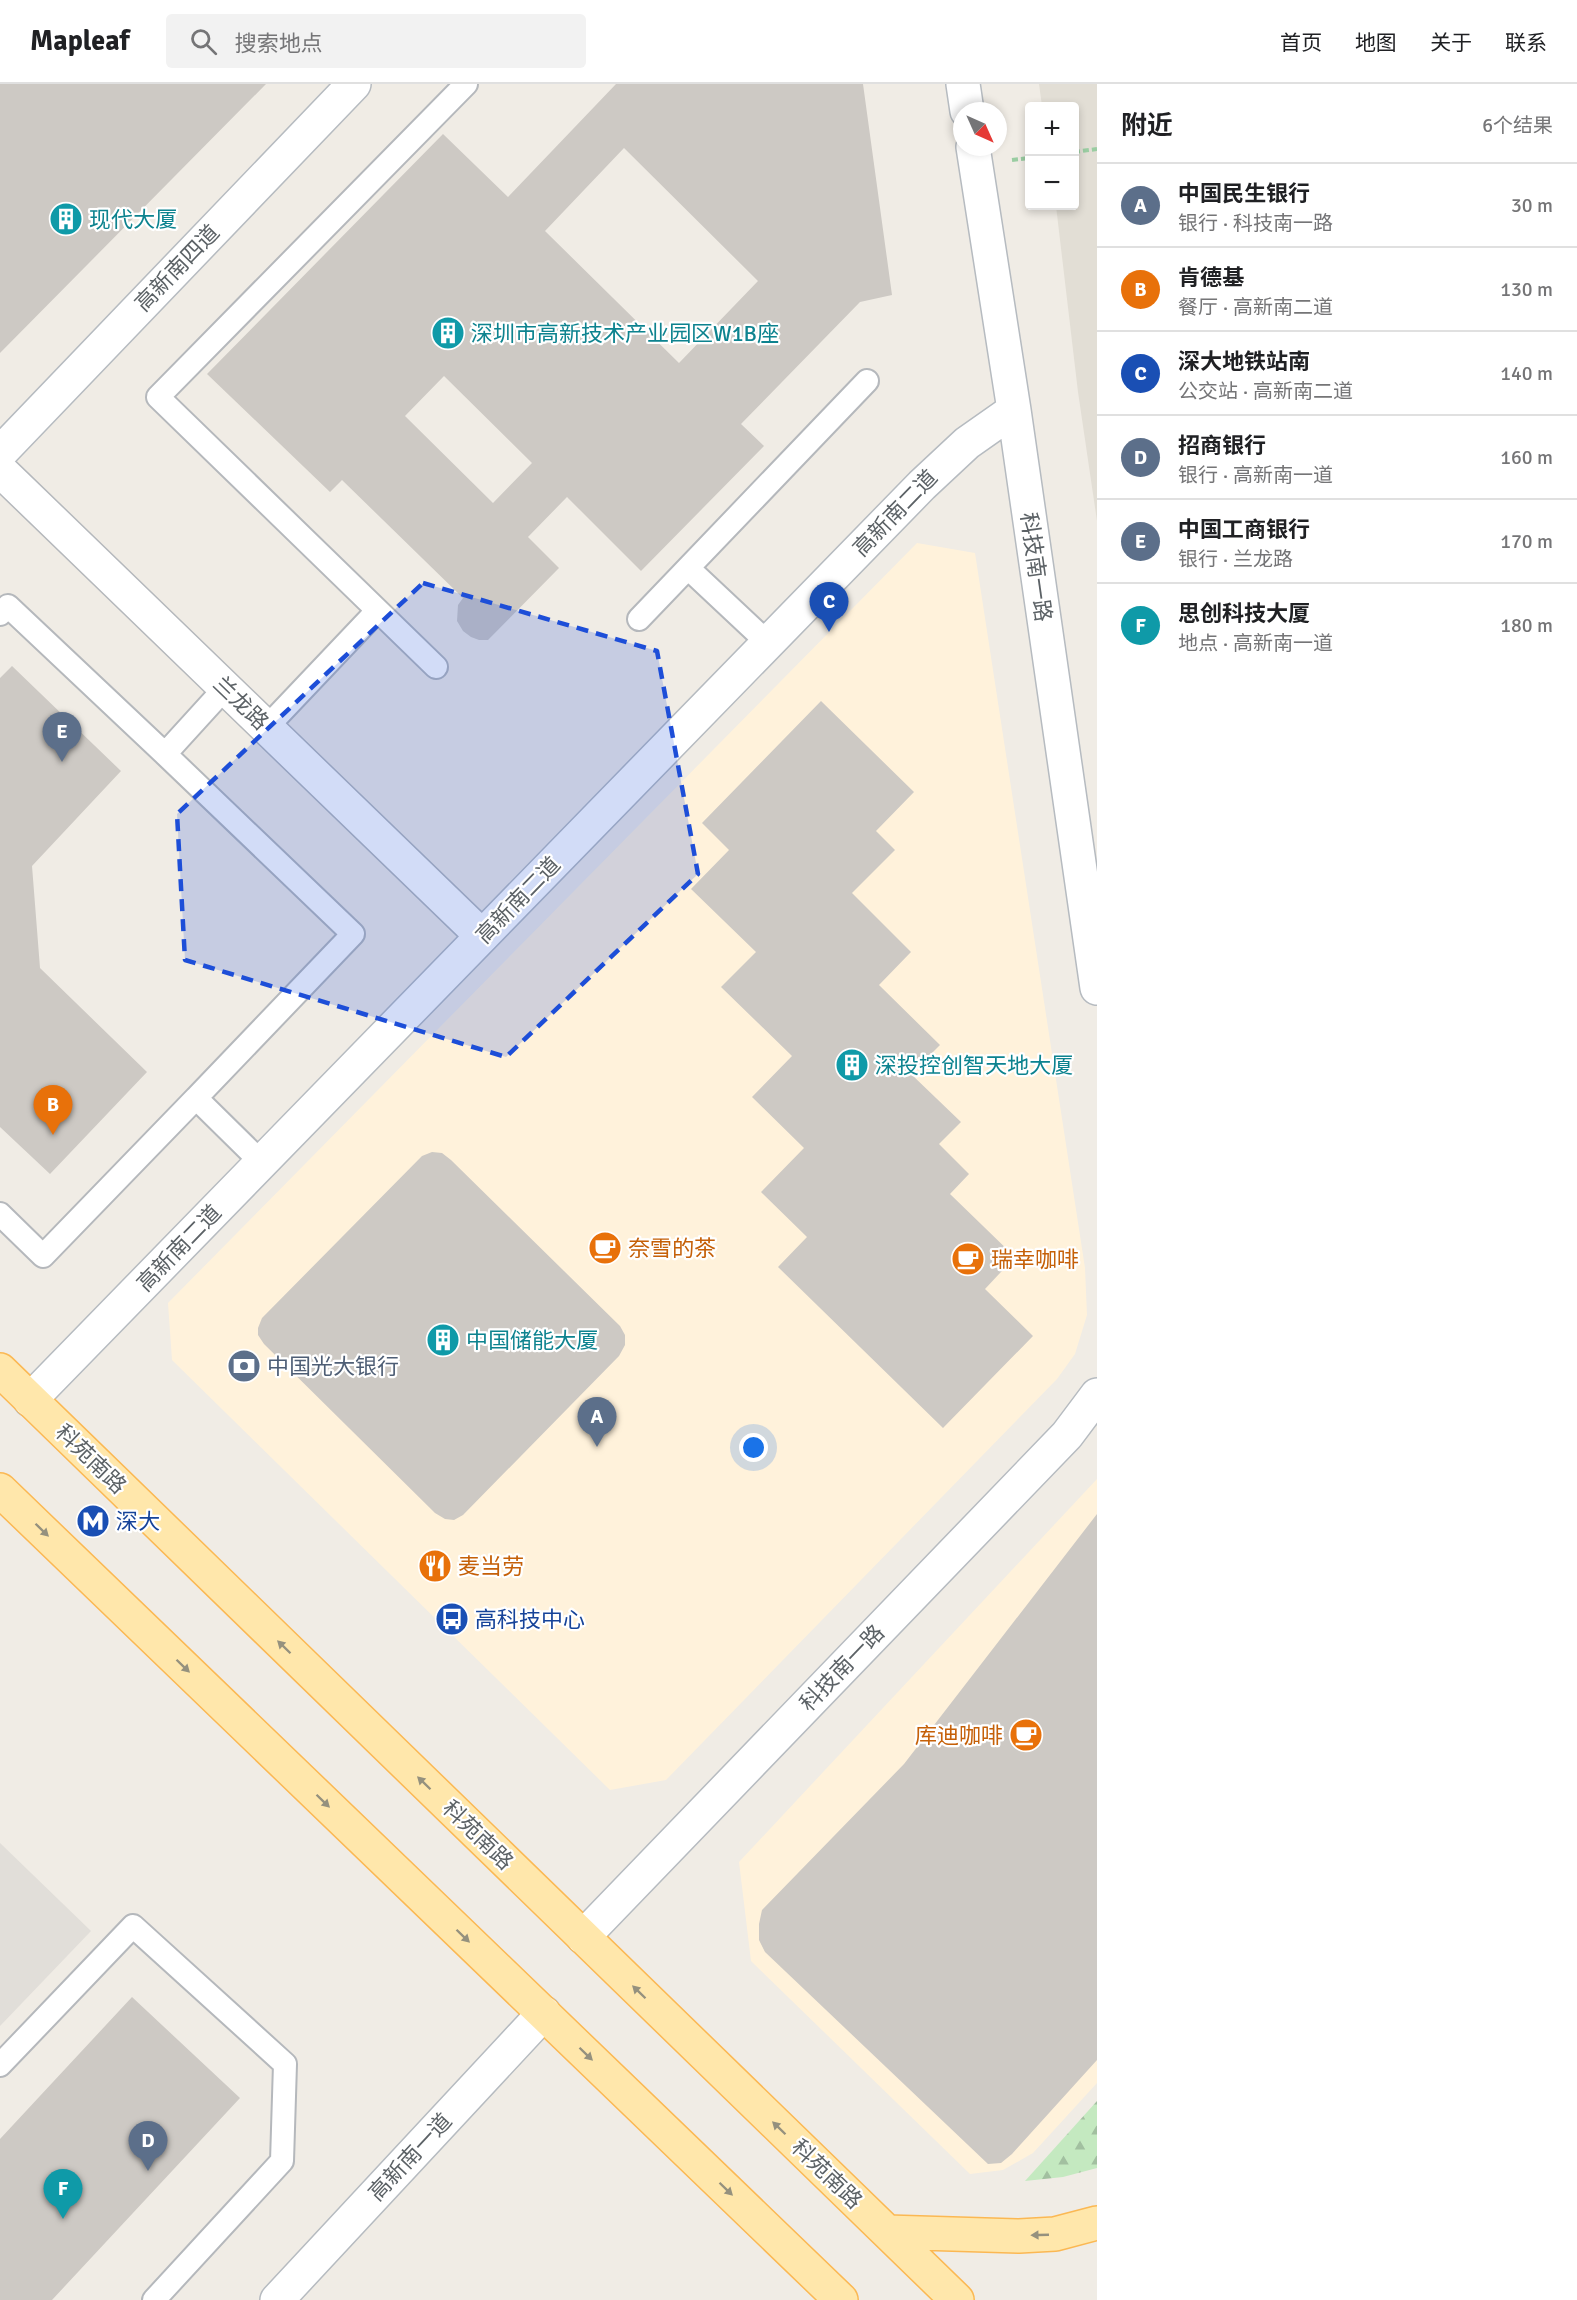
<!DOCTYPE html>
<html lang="zh">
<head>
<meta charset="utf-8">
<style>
	body { margin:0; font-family:Signika,"Noto Sans SC",sans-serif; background:#f2f2f2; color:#202124 }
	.controls { position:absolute; right:18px; top:18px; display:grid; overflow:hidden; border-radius:6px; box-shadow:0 3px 9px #0003 }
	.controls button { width:54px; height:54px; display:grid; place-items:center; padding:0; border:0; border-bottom:2px solid #e0e0e0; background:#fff; color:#202124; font:30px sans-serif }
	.compass { position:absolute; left:953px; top:18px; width:54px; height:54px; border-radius:50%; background:#fff; box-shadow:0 3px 9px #0003; rotate:135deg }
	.you { position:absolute; left:754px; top:1364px; width:21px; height:21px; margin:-15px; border:4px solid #fff; border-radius:50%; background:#1a73e8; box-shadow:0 0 0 9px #1a73e833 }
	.badge { display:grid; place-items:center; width:39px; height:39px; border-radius:50%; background:#0f766e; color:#fff; font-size:20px; font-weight:700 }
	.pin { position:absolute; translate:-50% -50px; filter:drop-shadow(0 2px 3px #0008) }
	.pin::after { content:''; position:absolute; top:32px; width:21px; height:18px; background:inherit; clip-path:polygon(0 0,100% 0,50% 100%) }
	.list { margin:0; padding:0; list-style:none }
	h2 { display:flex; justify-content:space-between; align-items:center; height:78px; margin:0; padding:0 24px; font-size:26px }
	h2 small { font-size:20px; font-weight:400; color:#757577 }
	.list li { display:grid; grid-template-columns:39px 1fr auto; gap:18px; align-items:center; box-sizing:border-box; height:84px; padding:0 24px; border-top:2px solid #e0e0e0 }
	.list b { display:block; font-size:22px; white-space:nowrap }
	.list p { margin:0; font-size:20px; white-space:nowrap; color:#757577 }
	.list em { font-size:20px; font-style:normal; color:#757577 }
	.icon { flex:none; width:33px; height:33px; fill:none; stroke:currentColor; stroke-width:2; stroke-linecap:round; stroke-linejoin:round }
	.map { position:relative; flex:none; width:1097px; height:2216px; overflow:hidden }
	header { display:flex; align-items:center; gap:36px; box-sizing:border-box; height:84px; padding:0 30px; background:#fff; border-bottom:2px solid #e0e0e0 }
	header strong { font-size:28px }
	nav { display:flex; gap:33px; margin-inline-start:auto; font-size:21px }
	.search { width:420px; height:54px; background:#f2f2f2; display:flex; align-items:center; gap:15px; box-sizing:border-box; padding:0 21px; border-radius:6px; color:#757577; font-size:22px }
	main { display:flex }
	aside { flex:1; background:#fff }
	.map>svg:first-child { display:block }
</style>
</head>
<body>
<header>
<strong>Mapleaf</strong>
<div class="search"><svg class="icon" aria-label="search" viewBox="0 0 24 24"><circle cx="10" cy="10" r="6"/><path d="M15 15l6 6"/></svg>搜索地点</div>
<nav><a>首页</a><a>地图</a><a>关于</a><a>联系</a></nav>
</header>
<main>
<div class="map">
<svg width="1097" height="2216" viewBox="0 0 1097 2216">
	<defs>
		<pattern id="forest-firs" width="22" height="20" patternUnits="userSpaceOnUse" patternTransform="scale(1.5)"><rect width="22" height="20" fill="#c4e9c0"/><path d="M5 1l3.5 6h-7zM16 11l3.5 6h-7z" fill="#a2c0a0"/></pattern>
	</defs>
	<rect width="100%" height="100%" fill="#f0ece5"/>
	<path fill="#fff2db" d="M917 459 975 469 1085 1184 1087 1231 1075 1270 1057 1295 666 1696 610 1706 172 1276 168 1219Z
		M1097 1395V1999L1033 2069 1003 2086 970 2090 751 1877 739 1778Z"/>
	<path fill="#e1ded9" d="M0 1759 91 1847 0 1942Z"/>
	<path fill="#e2ded5" d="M1039 0H1097V437L1078 308 1056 122H1074V22H1042Z"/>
	<path fill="url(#forest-firs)" d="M1097 2017V2084L1063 2093 1025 2097Z"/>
	<path fill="#cdc9c4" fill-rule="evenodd" d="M0 0H266L0 269Z
		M616 0H863L892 211 860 218 741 340 764 362 641 487 567 413 528 453 559 484 488 556H479L471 553 463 547 457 537 458 521 463 514 342 396 330 408 207 290 443 50 508 113ZM624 64 758 197 679 279 545 147ZM444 292 532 379 493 419 405 332Z
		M12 582 121 687 32 782 40 884 147 988 50 1090 0 1043V594Z
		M821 617 914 708 876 747 895 766 852 809 911 868 879 901 940 961 911 990 961 1038 939 1060 969 1090 950 1110 1015 1173 985 1205 1033 1252 943 1344 778 1183 807 1153 761 1108 804 1064 752 1013 792 972 721 903 756 868 691 805 729 766 702 739Z
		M432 1068 442 1069 451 1076 620 1242 625 1251V1261L619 1272 463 1431 454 1436 445 1435 435 1429 264 1260 258 1251V1244L262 1234 422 1072Z
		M1097 1430V1976L1012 2070 1001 2079 988 2080 765 1868 759 1856V1840L762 1826 904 1680Z
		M132 1913 240 2014 52 2216H0V2055Z"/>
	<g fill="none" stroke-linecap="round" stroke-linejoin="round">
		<g stroke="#b5b8bc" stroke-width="26">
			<path id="lane" d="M688 484 768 559
				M0 530 8 522 165 670
				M639 535 867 297
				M436 583 158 313 466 0
				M226 603 165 670 353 850 196 1014 262 1079
				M267 643 377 527
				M0 1130 43 1172 196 1014
				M0 1981 133 1842 285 1980 282 2077 154 2216"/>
		</g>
		<g stroke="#b5b8bc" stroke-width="36">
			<path id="street" d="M0 386 482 852"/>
		</g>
		<g stroke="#b6bbc0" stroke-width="36">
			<path id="secondary" d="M963 0 967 27
				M973 63 1014 326 1097 904
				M0 369 354 0
				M30 1316 922 401 967 359 1014 326
				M583 1853 1067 1351 1097 1311
				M277 2216 544 1929"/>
		</g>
		<g stroke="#fbb853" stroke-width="36">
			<path id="primary" d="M0 1286 957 2216
				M0 1406 841 2216
				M887 2148 1019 2152 1055 2150 1097 2139"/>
		</g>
		<path stroke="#9acda2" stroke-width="4" stroke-dasharray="6 3" stroke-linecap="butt" d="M1074 68 1097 65
			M1012 76 1030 74"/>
		<use href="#lane" stroke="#fff" stroke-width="22"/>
		<use href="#street" stroke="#fff" stroke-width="33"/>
		<use href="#secondary" stroke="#fff" stroke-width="33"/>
		<use href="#primary" stroke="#ffe7ab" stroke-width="33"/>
	</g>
	<defs><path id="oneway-solid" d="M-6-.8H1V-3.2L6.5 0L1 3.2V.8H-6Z" transform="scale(1.5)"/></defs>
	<g fill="#95917e">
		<use href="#oneway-solid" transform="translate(42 1446) rotate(44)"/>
		<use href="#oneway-solid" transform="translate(284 1563) rotate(-136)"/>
		<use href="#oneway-solid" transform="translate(183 1582) rotate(44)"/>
		<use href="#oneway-solid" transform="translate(424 1699) rotate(-136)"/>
		<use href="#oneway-solid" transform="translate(323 1717) rotate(44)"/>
		<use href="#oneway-solid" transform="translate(463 1852) rotate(44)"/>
		<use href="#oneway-solid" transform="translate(639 1908) rotate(-136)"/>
		<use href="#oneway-solid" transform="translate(586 1970) rotate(44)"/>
		<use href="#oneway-solid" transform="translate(779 2044) rotate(-136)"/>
		<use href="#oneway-solid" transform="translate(726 2105) rotate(44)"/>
		<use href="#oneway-solid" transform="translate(1040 2151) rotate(178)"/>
	</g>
	<path fill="#1d4ed8" fill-opacity="0.2" stroke="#1d4ed8" stroke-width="4.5" stroke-dasharray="12 8" stroke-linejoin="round" d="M423 499 657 567 698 790 506 973 185 876 177 730Z"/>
	<defs>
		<g id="building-disc" transform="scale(1.725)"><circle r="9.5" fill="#0f9aa8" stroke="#fff"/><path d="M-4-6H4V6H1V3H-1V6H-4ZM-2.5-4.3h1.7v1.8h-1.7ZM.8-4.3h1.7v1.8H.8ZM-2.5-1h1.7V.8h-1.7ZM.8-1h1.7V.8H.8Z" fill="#fff"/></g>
		<g id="cafe-disc" transform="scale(1.725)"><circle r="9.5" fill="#e8710a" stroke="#fff"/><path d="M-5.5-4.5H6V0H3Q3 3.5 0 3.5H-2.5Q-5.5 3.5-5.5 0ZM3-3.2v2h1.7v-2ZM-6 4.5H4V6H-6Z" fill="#fff"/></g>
		<g id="bank-disc" transform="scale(1.725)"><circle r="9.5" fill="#5c6f8a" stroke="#fff"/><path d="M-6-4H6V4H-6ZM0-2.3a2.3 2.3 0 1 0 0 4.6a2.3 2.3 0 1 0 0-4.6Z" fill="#fff"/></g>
		<g id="metro-disc" transform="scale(1.725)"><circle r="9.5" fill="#1a4fb4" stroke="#fff"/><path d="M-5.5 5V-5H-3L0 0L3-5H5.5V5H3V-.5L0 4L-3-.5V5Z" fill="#fff"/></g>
		<g id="restaurant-disc" transform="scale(1.725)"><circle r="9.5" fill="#e8710a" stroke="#fff"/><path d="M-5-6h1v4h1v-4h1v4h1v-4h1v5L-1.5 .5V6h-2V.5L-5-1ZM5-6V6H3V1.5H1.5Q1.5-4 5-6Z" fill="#fff"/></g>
		<g id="bus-disc" transform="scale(1.725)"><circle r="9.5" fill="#1a4fb4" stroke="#fff"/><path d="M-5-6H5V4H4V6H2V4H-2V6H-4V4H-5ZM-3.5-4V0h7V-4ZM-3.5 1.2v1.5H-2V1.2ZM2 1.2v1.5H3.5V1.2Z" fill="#fff"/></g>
	</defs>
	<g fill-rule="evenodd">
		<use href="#building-disc" x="66" y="135"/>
		<use href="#building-disc" x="448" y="249"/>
		<use href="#building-disc" x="852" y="981"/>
		<use href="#cafe-disc" x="605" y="1164"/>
		<use href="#cafe-disc" x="968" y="1175"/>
		<use href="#building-disc" x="443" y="1256"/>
		<use href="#bank-disc" x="244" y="1282"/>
		<use href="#metro-disc" x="93" y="1437"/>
		<use href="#restaurant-disc" x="435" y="1482"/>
		<use href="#bus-disc" x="452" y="1535"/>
		<use href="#cafe-disc" x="1026" y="1651"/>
	</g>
	<g text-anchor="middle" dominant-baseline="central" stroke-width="4.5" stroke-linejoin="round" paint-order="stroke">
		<g font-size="22" fill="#0d838f" stroke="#fff" text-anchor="start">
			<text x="89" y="135">现代大厦</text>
			<text x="471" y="249">深圳市高新技术产业园区W1B座</text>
			<text x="875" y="981">深投控创智天地大厦</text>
			<text x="466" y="1256">中国储能大厦</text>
		</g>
		<g font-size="22" fill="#5c6266" stroke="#fff">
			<text transform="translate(177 184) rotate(-46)">高新南四道</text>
			<text transform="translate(895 429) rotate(-46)">高新南二道</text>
			<text transform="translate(1036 483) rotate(82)">科技南一路</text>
			<text transform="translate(241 619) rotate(44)">兰龙路</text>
			<text transform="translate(518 816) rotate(-46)">高新南二道</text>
			<text transform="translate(179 1164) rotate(-46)">高新南二道</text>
			<text transform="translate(91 1375) rotate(44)">科苑南路</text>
			<text transform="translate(842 1584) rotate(-46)">科技南一路</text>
			<text transform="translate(478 1751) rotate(44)">科苑南路</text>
			<text transform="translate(410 2073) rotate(-47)">高新南一道</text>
			<text transform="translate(827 2090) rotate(44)">科苑南路</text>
		</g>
		<g font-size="22" fill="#c56008" stroke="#fff" text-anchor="start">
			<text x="628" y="1164">奈雪的茶</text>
			<text x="991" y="1175">瑞幸咖啡</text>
			<text x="458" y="1482">麦当劳</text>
			<text x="1003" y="1651" text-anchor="end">库迪咖啡</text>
		</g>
		<g font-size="22" fill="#4e5e75" stroke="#fff" text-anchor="start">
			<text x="267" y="1282">中国光大银行</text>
		</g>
		<g font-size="22" fill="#164399" stroke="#fff" text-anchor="start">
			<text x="116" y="1437">深大</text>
			<text x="475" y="1535">高科技中心</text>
		</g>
	</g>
</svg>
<div class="controls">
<button>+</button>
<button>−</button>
</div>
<svg class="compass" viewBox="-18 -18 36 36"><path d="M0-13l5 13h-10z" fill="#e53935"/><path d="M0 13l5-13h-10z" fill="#757577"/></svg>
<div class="you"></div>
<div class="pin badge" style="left:597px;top:1363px;background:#5c6f8a">A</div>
<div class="pin badge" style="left:53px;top:1051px;background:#e8710a">B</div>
<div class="pin badge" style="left:829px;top:548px;background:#1a4fb4">C</div>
<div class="pin badge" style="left:148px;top:2087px;background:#5c6f8a">D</div>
<div class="pin badge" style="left:62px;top:678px;background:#5c6f8a">E</div>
<div class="pin badge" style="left:63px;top:2135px;background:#0f9aa8">F</div>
</div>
<aside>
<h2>附近<small>6个结果</small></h2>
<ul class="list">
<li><span class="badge" style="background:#5c6f8a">A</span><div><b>中国民生银行</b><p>银行 · 科技南一路</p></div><em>30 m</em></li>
<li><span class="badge" style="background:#e8710a">B</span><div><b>肯德基</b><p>餐厅 · 高新南二道</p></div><em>130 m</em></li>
<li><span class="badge" style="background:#1a4fb4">C</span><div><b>深大地铁站南</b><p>公交站 · 高新南二道</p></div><em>140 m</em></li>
<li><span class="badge" style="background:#5c6f8a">D</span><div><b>招商银行</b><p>银行 · 高新南一道</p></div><em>160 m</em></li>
<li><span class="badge" style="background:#5c6f8a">E</span><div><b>中国工商银行</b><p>银行 · 兰龙路</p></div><em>170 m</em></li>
<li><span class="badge" style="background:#0f9aa8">F</span><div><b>思创科技大厦</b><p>地点 · 高新南一道</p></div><em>180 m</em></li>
</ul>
</aside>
</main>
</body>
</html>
